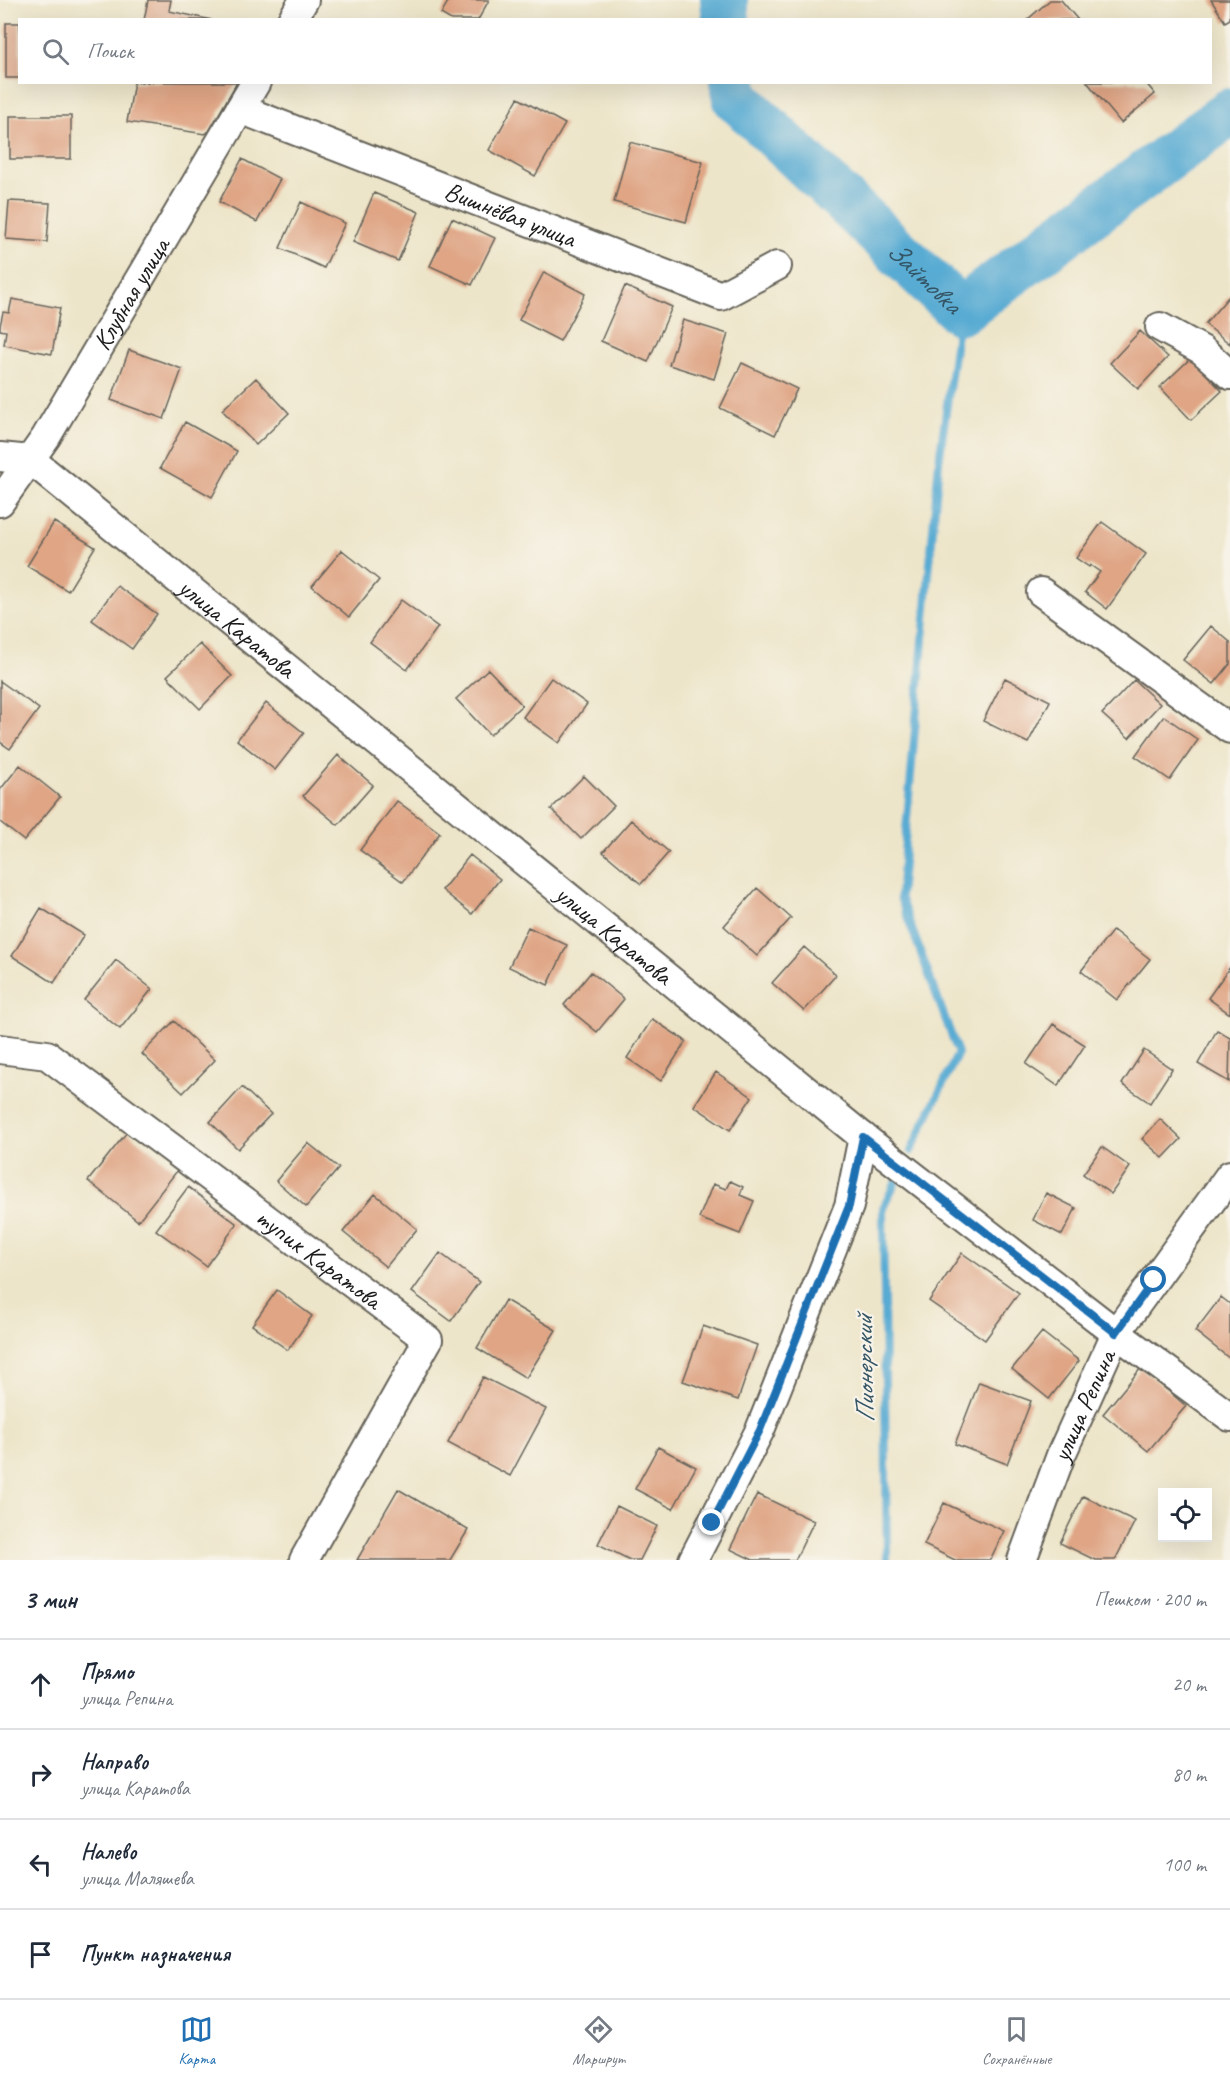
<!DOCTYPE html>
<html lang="ru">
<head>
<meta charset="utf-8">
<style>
	body { margin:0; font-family:Caveat,sans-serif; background:#f6f6f7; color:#1f2937 }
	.controls { position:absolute; right:18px; bottom:18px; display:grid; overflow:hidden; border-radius:0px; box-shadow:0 6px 24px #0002 }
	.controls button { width:54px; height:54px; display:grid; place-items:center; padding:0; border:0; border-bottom:2px solid #e0e1e3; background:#fff; color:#1f2937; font:30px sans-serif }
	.stop { position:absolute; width:18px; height:18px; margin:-14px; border:4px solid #1f6fb2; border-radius:50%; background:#fff }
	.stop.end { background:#1f6fb2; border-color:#fff; box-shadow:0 2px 6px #0008 }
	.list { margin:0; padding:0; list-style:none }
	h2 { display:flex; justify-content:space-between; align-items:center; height:78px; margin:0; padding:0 24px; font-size:26px }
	h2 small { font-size:20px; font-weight:400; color:#747a83 }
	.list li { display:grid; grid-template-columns:39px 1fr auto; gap:18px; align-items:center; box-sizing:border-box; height:90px; padding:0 24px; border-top:2px solid #e0e1e3 }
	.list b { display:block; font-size:22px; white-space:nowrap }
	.list p { margin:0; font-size:20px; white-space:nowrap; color:#747a83 }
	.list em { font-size:20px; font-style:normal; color:#747a83 }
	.icon { flex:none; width:33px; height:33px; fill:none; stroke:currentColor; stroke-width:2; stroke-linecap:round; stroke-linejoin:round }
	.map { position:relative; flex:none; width:1230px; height:1560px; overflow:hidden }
	.search { position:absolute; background:#fff; box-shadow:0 6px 24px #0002; left:18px; right:18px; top:18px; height:66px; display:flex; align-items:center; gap:15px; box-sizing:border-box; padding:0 21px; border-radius:0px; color:#747a83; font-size:22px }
	.sheet { height:438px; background:#fff }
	nav { display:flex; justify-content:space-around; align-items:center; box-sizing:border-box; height:84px; border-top:2px solid #e0e1e3; background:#fff; font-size:16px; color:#747a83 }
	nav a { display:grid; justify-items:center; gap:3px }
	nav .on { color:#1f6fb2 }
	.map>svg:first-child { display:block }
</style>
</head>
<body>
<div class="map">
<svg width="1230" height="1560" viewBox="0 0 1230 1560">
	<rect width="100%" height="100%" fill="#f7f3e8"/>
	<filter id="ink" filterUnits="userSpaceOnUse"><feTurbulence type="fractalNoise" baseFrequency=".0167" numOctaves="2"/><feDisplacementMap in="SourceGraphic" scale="12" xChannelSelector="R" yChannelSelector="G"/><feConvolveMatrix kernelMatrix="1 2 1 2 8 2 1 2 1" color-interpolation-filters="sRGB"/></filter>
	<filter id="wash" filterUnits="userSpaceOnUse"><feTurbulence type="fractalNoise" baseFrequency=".008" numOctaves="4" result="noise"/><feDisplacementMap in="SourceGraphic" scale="24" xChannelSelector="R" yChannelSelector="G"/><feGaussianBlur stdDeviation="1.35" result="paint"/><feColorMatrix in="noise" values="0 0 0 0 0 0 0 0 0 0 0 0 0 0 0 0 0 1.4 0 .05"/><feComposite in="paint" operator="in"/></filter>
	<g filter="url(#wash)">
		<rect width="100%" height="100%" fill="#ede5c9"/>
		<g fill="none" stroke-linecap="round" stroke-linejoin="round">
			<path stroke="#58abd3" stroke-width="8" d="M911 1151 958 1053 900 897 939 462 960 311
				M887 1560 883 1208 896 1181"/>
			<g stroke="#58abd3" stroke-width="48">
				<path d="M724 0 726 20"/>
				<path id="s1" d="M734 82 736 98 960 311 1230 112"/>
			</g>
		</g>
		<g id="blocks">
			<path fill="#dfa585" d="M148 0H171L169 11 212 20H144Z
				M449 0H489L478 20H451L441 14Z
				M1050 0H1061L1078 20H1027Z
				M1211 0H1230V19L1225 22Z
				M6 23H20V78H6Z
				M134 82H237L209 131 205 134 127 122Z
				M1087 82H1145L1155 94 1121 123Z
				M518 98 565 124 535 176 489 150Z
				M10 116H71V159H10Z
				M630 142 703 162 686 222 614 202Z
				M242 159 280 179 257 222 219 202Z
				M374 193 419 212 398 261 353 242Z
				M9 201 50 203 47 242 6 239Z
				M301 202 345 223 324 268 280 248Z
				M452 218 495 238 472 285 430 266Z
				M544 272 585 294 560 341 519 320Z
				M625 286 672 307 648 362 601 341Z
				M1230 295V344L1205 324Z
				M12 299 60 308 52 354 4 345 6 331 0 330V326L3 312 9 313Z
				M683 320 728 334 714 379 669 365Z
				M1140 331 1168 357 1138 389 1110 363Z
				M129 350 182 369 164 419 111 400Z
				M1191 358 1222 391 1191 420 1160 387Z
				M742 363 797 389 775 435 720 408Z
				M256 378 289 413 256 445 222 410Z
				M185 422 237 451 212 497 160 468Z
				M54 522 95 547 68 591 27 566Z
				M1102 522 1146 554 1107 609 1085 592 1100 572 1090 565 1089 567 1076 558Z
				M342 550 379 580 349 617 312 586Z
				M117 586 157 614 132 649 92 620Z
				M401 600 438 627 407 670 370 642Z
				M1211 626 1230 642V664L1214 684 1183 660Z
				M200 644 232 676 200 709 167 676Z
				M488 669 522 705 490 735 456 699Z
				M551 678 587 704 559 743 523 717Z
				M1005 678 1050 701 1028 743 983 721Z
				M1134 680 1160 704 1129 738 1102 714Z
				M0 681 39 709 10 749 0 742Z
				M266 703 304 733 275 770 237 740Z
				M1164 716 1198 740 1170 780 1135 756Z
				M338 755 373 785 338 825 303 796Z
				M20 765 60 797 24 841 0 822V790Z
				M584 776 614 806 581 839 551 809Z
				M397 801 440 833 403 882 360 850Z
				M631 820 669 852 641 884 603 852Z
				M470 855 500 879 472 914 442 890Z
				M757 888 791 918 757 956 724 926Z
				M41 908 84 935 54 983 12 956Z
				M528 927 567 945 548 985 509 967Z
				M1113 930 1150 959 1117 1000 1081 971Z
				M804 947 836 975 804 1011 772 983Z
				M116 960 152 989 120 1029 84 1000Z
				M1230 967V1014L1208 998Z
				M591 972 624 999 597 1032 564 1005Z
				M652 1019 686 1041 661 1081 627 1058Z
				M174 1021 215 1060 183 1093 142 1054Z
				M1053 1024 1085 1045 1058 1086 1026 1064Z
				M1217 1030 1230 1038 1229 1082 1198 1064Z
				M1144 1050 1172 1069 1150 1103 1122 1084Z
				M716 1072 752 1097 730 1130 694 1106Z
				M242 1087 271 1114 238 1149 210 1122Z
				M1160 1119 1181 1139 1163 1158 1142 1139Z
				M127 1132 177 1171 138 1221 88 1181Z
				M308 1143 339 1168 306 1207 276 1181Z
				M1102 1147 1130 1167 1111 1194 1083 1174Z
				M730 1181 743 1187 740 1195 754 1201 740 1234 699 1218 713 1184 726 1189Z
				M188 1187 237 1224 206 1266 156 1230Z
				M1046 1193 1076 1208 1062 1235 1033 1220Z
				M375 1194 417 1229 386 1267 343 1232Z
				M440 1253 479 1282 451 1321 412 1292Z
				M962 1253 1019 1293 985 1340 929 1301Z
				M277 1290 312 1316 288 1350 252 1325Z
				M1221 1297 1230 1304V1359L1195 1331Z
				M505 1300 556 1330 526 1378 477 1348Z
				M703 1326 757 1345 738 1400 683 1381Z
				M1042 1332 1079 1361 1049 1399 1012 1369Z
				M1141 1368 1186 1406 1148 1451 1103 1414Z
				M483 1377 546 1409 510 1476 448 1443Z
				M979 1382 1031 1401 1007 1464 955 1444Z
				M658 1447 696 1467 673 1509 635 1489Z
				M398 1489 468 1530 450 1560H357Z
				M757 1494 814 1521 795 1560H753L730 1549Z
				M1083 1496 1135 1521 1115 1560H1095L1060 1543Z
				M944 1503 1004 1531 990 1560H955L924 1545Z
				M617 1506 657 1526 640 1560H630L598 1544Z"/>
		</g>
	</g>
	<g filter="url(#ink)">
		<use href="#blocks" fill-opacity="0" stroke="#656259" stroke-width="1.5"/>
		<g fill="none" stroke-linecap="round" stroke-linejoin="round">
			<g stroke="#656259" stroke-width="32">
				<g id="minor">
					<path d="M292 20 304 0"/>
					<path id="s2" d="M240 109 721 296 777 266"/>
					<path d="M1160 327 1202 350 1230 375"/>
					<path id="s3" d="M0 457 31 460 863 1137 1116 1333 1230 1417"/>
					<path id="s4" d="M0 502 46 437 256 82"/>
					<path d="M1041 592 1230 729"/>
					<path id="s5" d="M0 1049 47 1055 428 1340 304 1560"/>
					<path d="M693 1560 760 1430 849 1206 863 1137"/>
					<path id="s6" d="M1022 1560 1061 1455 1116 1333 1230 1175"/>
				</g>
			</g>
			<use href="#minor" stroke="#fff" stroke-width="28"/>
		</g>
	</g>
	<g fill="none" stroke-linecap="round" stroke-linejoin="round" filter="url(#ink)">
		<path stroke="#1f6fb2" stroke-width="8" d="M712 1523 760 1430 849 1206 863 1137 1116 1333 1154 1280"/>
	</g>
	<g text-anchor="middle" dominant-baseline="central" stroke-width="4.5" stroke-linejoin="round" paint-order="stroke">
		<g font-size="26" fill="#1c1c1c" stroke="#f7f3e8">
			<text stroke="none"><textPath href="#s2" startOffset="290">Вишнёвая улица</textPath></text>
			<text stroke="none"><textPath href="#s4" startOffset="246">Клубная улица</textPath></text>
			<text stroke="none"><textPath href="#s3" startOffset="297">улица Каратова</textPath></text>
			<text stroke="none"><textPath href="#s3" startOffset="783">улица Каратова</textPath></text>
			<text stroke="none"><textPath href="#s5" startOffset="387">тупик Каратова</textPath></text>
			<text stroke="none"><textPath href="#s6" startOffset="166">улица Репина</textPath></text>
		</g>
		<g font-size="27" font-style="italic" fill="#345565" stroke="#f7f3e8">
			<text stroke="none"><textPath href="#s1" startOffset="276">Зайтовка</textPath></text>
			<text transform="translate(864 1369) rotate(-91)">Пионерский</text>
		</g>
	</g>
</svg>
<div class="controls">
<button><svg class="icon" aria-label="locate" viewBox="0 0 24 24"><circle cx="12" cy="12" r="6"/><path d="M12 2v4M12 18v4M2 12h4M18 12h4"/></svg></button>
</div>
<div class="stop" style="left:1154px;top:1280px"></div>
<div class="stop end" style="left:712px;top:1523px"></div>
<div class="search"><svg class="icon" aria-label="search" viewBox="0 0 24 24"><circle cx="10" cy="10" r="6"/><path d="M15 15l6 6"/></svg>Поиск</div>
</div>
<section class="sheet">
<h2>3 мин<small>Пешком · 200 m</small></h2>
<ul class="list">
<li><svg class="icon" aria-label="ahead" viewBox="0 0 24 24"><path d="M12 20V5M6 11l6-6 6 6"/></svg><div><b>Прямо</b><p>улица Репина</p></div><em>20 m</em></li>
<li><svg class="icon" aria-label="right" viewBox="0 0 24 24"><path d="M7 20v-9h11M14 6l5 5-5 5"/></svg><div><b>Направо</b><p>улица Каратова</p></div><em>80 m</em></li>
<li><svg class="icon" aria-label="left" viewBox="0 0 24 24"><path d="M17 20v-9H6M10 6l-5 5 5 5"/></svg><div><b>Налево</b><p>улица Маляшева</p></div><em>100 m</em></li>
<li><svg class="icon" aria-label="arrive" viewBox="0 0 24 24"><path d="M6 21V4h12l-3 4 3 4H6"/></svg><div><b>Пункт назначения</b></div></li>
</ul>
</section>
<nav>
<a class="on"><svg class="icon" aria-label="map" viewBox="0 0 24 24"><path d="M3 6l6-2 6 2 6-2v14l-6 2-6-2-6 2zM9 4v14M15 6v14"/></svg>Карта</a>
<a><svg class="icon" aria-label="directions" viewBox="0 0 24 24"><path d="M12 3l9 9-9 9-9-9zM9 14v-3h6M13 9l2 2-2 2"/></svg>Маршрут</a>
<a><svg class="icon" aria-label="saved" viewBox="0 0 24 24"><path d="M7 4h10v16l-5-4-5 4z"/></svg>Сохранённые</a>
</nav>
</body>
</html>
